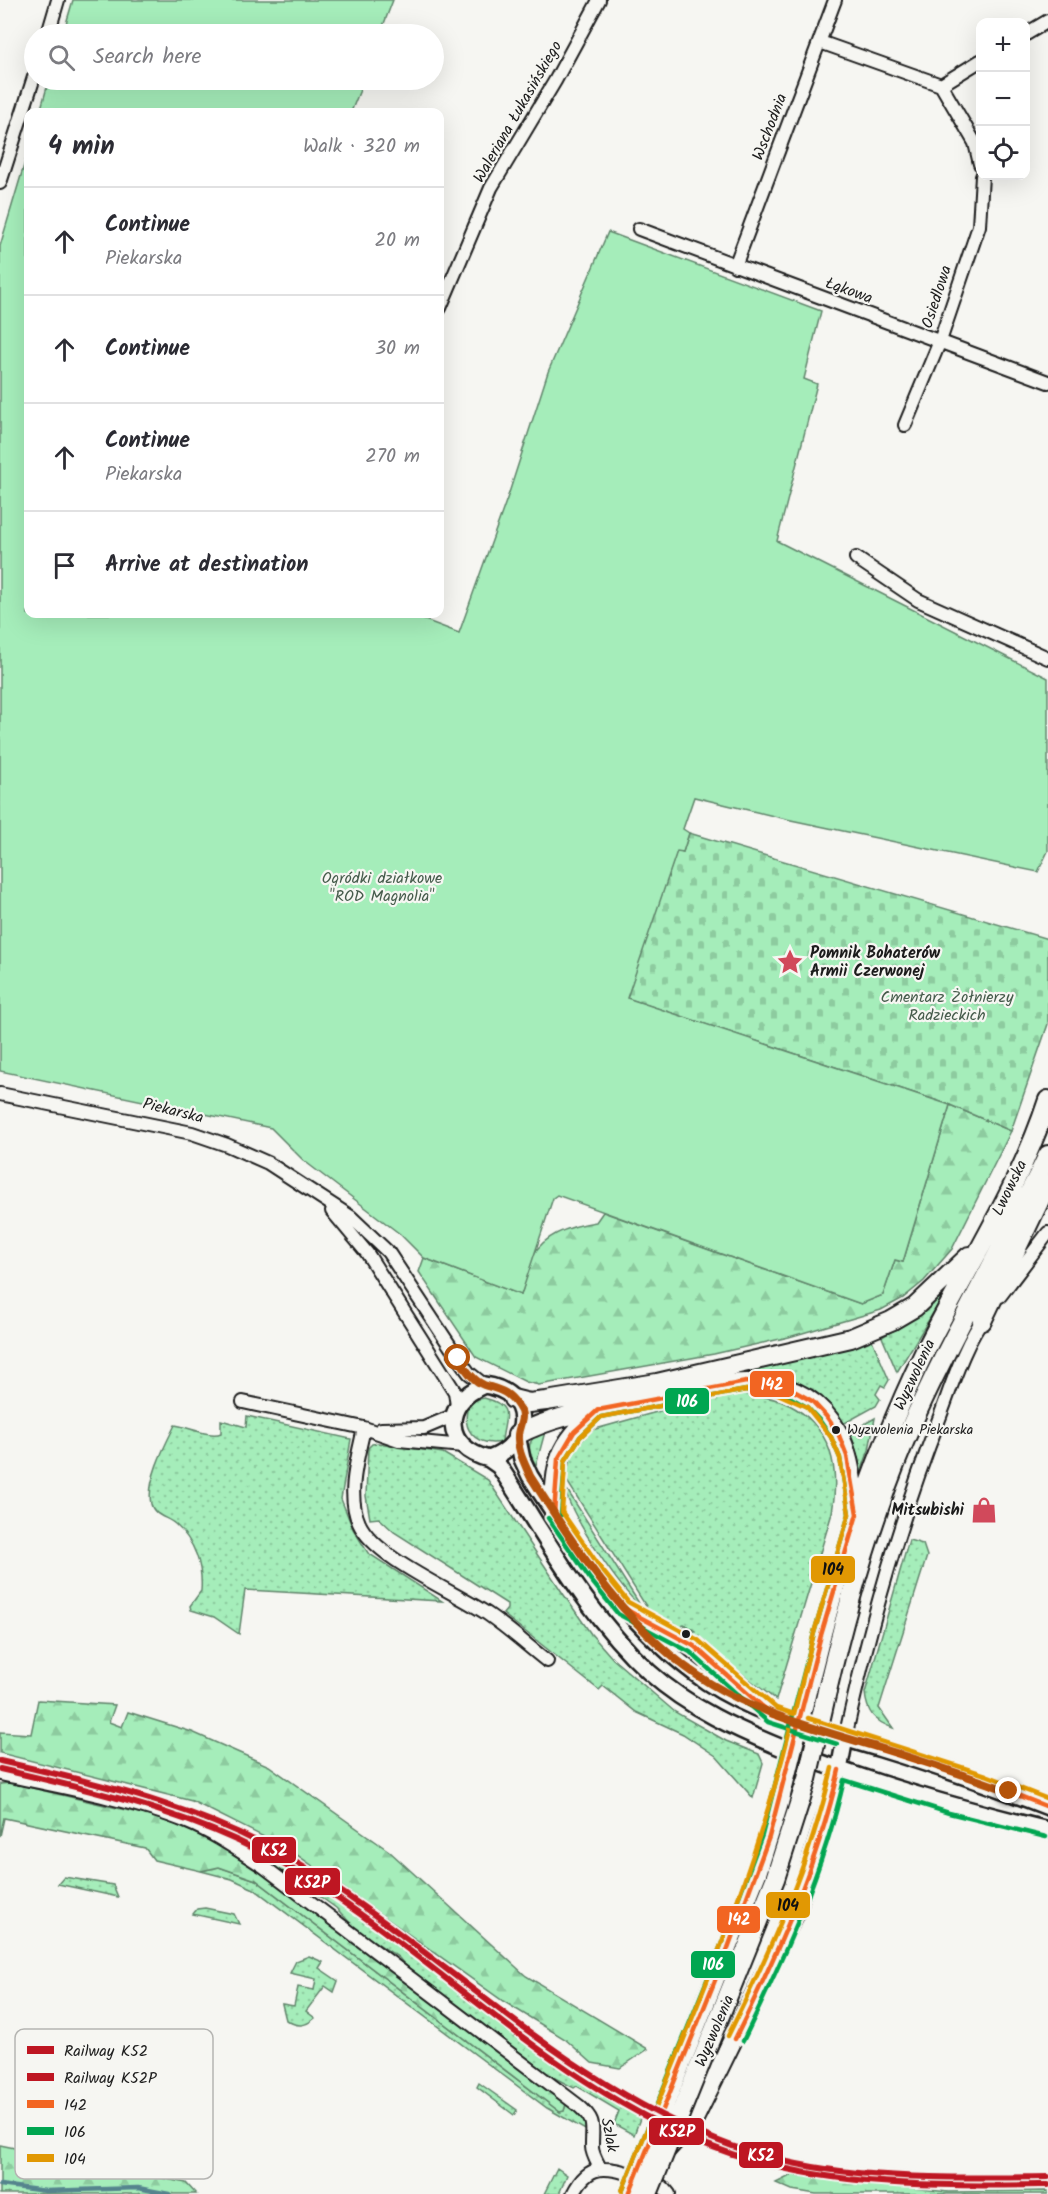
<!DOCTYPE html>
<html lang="en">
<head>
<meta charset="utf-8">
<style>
	body { margin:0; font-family:Kalam,sans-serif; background:#f2f2f3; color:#2b2b33 }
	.controls { position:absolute; right:18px; top:18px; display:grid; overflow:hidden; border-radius:12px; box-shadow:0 6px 24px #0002 }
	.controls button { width:54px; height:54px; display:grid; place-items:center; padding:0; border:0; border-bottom:2px solid #e1e1e2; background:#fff; color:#2b2b33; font:30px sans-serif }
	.stop { position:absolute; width:18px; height:18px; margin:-14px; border:4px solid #b45309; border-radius:50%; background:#fff }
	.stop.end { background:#b45309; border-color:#fff; box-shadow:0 2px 6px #0008 }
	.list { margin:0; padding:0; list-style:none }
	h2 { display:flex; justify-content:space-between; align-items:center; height:78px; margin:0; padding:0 24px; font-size:26px }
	h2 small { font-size:20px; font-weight:400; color:#7c7c81 }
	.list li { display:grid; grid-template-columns:39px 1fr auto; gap:18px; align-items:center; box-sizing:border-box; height:108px; padding:0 24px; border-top:2px solid #e1e1e2 }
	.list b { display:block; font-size:22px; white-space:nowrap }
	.list p { margin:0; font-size:20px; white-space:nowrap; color:#7c7c81 }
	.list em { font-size:20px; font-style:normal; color:#7c7c81 }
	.icon { flex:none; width:33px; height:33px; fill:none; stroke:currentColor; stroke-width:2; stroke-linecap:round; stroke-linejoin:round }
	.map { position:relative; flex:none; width:1048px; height:2194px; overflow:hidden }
	.search { position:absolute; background:#fff; box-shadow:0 6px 24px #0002; left:24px; top:24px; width:420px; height:66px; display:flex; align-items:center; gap:15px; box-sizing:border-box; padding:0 21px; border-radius:33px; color:#7c7c81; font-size:22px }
	.panel { position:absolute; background:#fff; box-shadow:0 6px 24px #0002; left:24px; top:108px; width:420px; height:510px; border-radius:12px }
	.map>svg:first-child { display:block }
</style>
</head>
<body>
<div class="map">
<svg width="1048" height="2194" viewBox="0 0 1048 2194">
	<defs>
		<pattern id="grass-dots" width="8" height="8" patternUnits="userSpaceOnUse" patternTransform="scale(1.5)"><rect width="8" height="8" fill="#a5edba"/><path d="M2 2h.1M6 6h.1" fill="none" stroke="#8dcb9f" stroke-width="1.8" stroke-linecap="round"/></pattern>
		<pattern id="forest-firs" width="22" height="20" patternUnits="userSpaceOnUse" patternTransform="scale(1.5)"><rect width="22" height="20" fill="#a5edba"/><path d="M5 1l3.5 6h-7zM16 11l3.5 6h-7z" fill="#8dcb9f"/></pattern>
		<pattern id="cemetery-stones" width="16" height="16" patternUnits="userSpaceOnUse" patternTransform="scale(1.5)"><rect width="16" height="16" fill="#a5edba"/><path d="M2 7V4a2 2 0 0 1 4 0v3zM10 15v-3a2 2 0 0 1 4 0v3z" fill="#8dcb9f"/></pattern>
	</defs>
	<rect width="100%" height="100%" fill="#f6f6f2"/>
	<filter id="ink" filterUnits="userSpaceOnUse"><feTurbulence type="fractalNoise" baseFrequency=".0167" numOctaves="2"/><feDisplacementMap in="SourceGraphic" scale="12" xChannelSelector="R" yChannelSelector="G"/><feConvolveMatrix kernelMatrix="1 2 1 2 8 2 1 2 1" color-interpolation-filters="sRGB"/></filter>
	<g filter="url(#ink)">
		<path fill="url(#grass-dots)" stroke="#60846b" stroke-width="1.5" d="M939 1297 941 1300 897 1372 882 1337 921 1314Z
			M872 1340 889 1380 885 1387 881 1385 876 1394 880 1399 876 1406 843 1424C828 1402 807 1382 779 1378 767 1376 752 1379 742 1374Z
			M725 1393C804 1392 846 1434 832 1513L776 1700 693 1635 695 1631 684 1624 681 1628 649 1611 567 1481C565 1459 575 1442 592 1430Z
			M484 1398C517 1406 503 1420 502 1442 474 1447 459 1428 470 1401Z
			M247 1416 351 1439 341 1499 353 1529 368 1553 442 1601 245 1590 239 1634 214 1617 191 1610 190 1606 201 1591C203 1566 195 1541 175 1524 167 1517 154 1516 151 1504 146 1481 165 1445 175 1425 188 1427 211 1438 221 1433V1420L246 1427Z
			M875 1418 869 1450 860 1475 858 1456 850 1432Z
			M546 1428 536 1465C524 1446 529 1438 546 1428Z
			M378 1443 443 1453 488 1480 564 1595 591 1634 613 1659 675 1712 726 1741 759 1754 763 1763 753 1798 716 1756 683 1734 636 1712 603 1686 599 1690 503 1614 507 1609V1604L394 1532 379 1518 370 1519 366 1496 368 1448 372 1444Z
			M564 1485 642 1608C620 1589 568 1513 564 1485Z
			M909 1540 923 1544 927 1556 879 1708 893 1728C874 1721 867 1713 865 1693Z
			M0 1765C102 1788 200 1811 290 1864 414 1937 516 2043 643 2110L634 2135 614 2124 619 2111 577 2086 574 2088 549 2075 412 1973 398 1957 357 1930 336 1908 308 1888 224 1834 199 1822 0 1769Z
			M219 1867 256 1880 560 2112 564 2111 566 2104 583 2118 587 2131 547 2108 254 1889 232 1879 201 1871Z
			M64 1877 113 1885 118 1897 58 1884Z
			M205 1908 234 1914 239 1924 193 1914 197 1909Z
			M309 1956 323 1962 319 1968 338 1981 334 1992 325 1986 306 2011 315 2018C305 2027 297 2027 286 2020L282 2004 294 2006 298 1987 314 1990 316 1979 290 1973 296 1961Z
			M479 2083 517 2110 514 2115 477 2087Z
			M557 2168 567 2175 559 2194H544Z"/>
		<path fill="url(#forest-firs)" stroke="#60846b" stroke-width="1.5" d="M950 1105 1011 1131 952 1249 924 1281 903 1298 881 1310 789 1337 714 1354 539 1385 526 1382 476 1357 419 1272 424 1258 521 1295C525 1282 528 1265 534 1254 546 1233 576 1225 596 1222L603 1212 861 1304 883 1295 895 1260 903 1262Z
			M38 1700 115 1705 109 1722 122 1727 128 1712 192 1732 269 1766 389 1851 526 1976 648 2049 620 2068 592 2063 565 2039 503 2001 290 1850 192 1801 0 1753V1732L31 1734Z
			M11 1783 151 1816 199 1833 234 1852 566 2104 564 2111 560 2112 256 1880 219 1867 201 1871 154 1860 145 1848 4 1818 0 1836V1784Z
			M0 2145 186 2183 196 2194H0Z
			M792 2175 948 2192 1048 2191V2194H816L792 2190 776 2183Z"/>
		<path fill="url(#cemetery-stones)" stroke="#60846b" stroke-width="1.5" d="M689 833 1048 939V1024L1011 1131 950 1105 626 998 677 850 683 852Z"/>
		<path fill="#a5edba" stroke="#60846b" stroke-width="1.5" d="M73 0H393L380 34H63Z
			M49 80H364L351 112H40Z
			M28 152V614H409L459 633 509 493 548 372 608 232 821 311 804 379 817 384 777 541 1048 678V851L1038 872 786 819 694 797 683 829 689 833 683 852 677 851 627 998 950 1105 903 1262 895 1260 883 1295 861 1304 557 1195 553 1198 521 1295 424 1258 400 1234 303 1160 271 1128 0 1071V246Z"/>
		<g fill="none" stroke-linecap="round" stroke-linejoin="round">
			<path stroke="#55848d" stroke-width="4.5" d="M0 2185 46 2191 138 2188 169 2194"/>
			<g stroke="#1c1c1c" stroke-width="16">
				<path id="minor" d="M48 34 58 0
					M1026 34 1048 21
					M820 42 941 85 980 61
					M941 85 975 143 980 164
					M0 183 34 77
					M639 229 1048 382
					M735 266 835 0
					M440 308 491 188 555 81 599 0
					M905 425 940 341 979 226 982 176
					M856 558 918 600 1048 658
					M0 1094 192 1133 227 1145 268 1163 351 1217 388 1252 458 1358 469 1373 484 1385
					M332 1211 367 1253 455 1392 457 1406
					M1000 1296 1048 1233
					M243 1402 364 1428 399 1440 463 1446
					M364 1428C358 1457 346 1494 359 1523 375 1559 456 1592 489 1615 509 1629 528 1646 547 1661
					M381 1429 424 1428 455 1415
					M845 1738C869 1627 898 1525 939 1419 952 1385 964 1344 986 1315
					M0 1774C57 1786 134 1800 187 1822 214 1833 238 1850 263 1866L579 2106C596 2121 592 2125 592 2145 591 2152 597 2162 600 2168
					M573 2194C589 2161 607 2167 637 2176 651 2180 660 2182 669 2194"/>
			</g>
			<g stroke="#1c1c1c" stroke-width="20">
				<path id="tertiary" d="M484 1385C533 1391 534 1443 489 1459 443 1448 441 1403 484 1385Z
					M517 1435 522 1459 530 1476C580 1554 630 1629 707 1682 758 1716 822 1731 881 1749 937 1766 993 1786 1048 1807
					M489 1459 499 1466C546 1537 586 1614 649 1672 689 1708 738 1730 787 1750 872 1784 959 1808 1048 1830
					M839 1770 845 1738"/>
			</g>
			<g stroke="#1c1c1c" stroke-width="22">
				<path id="secondary" d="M982 1321 1048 1183
					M513 1399 529 1403 546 1401 657 1383 851 1338 891 1321 915 1307 969 1256
					M517 1435C556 1414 602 1409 644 1400 710 1386 797 1358 838 1433 851 1456 852 1486 857 1512
					M554 1514C555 1461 557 1447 597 1411
					M808 1687C836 1572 872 1460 924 1353 966 1269 1019 1189 1048 1100
					M827 1691C847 1605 871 1521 905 1440 947 1342 1002 1251 1048 1155
					M667 2149 694 2119 795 1913 830 1805 839 1770"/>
			</g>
			<use href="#minor" stroke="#f6f6f2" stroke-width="12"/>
			<use href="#tertiary" stroke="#f6f6f2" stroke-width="15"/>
			<use href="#secondary" stroke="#f6f6f2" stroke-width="18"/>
			<g stroke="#1c1c1c" stroke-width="22" stroke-linecap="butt">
				<path id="secondary-bridge" d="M629 2194 757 1873 779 1803 808 1687
					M648 2194 775 1879 807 1779 827 1691"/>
			</g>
			<use href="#secondary-bridge" stroke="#f6f6f2" stroke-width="18"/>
			<g stroke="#f6f6f2" stroke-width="9">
				<path id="bus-1" d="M554 1514 558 1459 574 1432 598 1410 746 1382 772 1384 794 1391 812 1401 826 1416 838 1433 847 1456 857 1514 821 1635 769 1837 728 1948 629 2194
					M554 1514 596 1575 623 1608 694 1646 772 1715 984 1782 1048 1807
					M735 2039C778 1952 817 1865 839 1770"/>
			</g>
			<g stroke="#f6f6f2" stroke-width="9">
				<path id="bus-2" d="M561 1515 565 1461 580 1437 601 1417 746 1390 771 1391 791 1398 807 1407 820 1421 831 1437 840 1458 849 1514 814 1633 762 1835 721 1945 622 2191
					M548 1518 590 1579 618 1614 690 1652 768 1722 837 1744
					M743 2041C784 1957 823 1872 844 1780L949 1813 1046 1837"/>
			</g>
			<g stroke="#f6f6f2" stroke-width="9">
				<path id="bus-3" d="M746 1390 771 1391 807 1407 831 1437 840 1458 849 1514 814 1633 794 1714 776 1708 698 1640 628 1602 602 1570 562 1512 565 1461 580 1437 601 1417Z
					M808 1718 986 1775 1048 1799
					M728 2036C771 1949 810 1863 832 1768
					M622 2191C683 2039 751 1888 790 1729"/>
			</g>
			<use href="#bus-1" stroke="#f26522" stroke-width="4.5"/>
			<use href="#bus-2" stroke="#00a651" stroke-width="4.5"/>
			<use href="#bus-3" stroke="#e19803" stroke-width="4.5"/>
			<g stroke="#f6f6f2" stroke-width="10">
				<path id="rail-1" d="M0 1761C108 1785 216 1811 310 1871 452 1961 571 2088 732 2146 832 2182 943 2178 1048 2177"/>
			</g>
			<g stroke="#f6f6f2" stroke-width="10">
				<path id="rail-2" d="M0 1769C106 1793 212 1818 305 1877 448 1966 568 2099 732 2154 834 2188 942 2186 1048 2185"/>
			</g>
			<use href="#rail-1" stroke="#be1622" stroke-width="6"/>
			<use href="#rail-2" stroke="#be1622" stroke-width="6"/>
		</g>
	</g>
	<g fill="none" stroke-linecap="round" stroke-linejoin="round" filter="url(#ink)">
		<path stroke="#b45309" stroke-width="8" d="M458 1358C465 1368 473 1381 484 1385 500 1390 508 1391 518 1406 527 1418 518 1425 518 1436 517 1450 525 1464 530 1476 579 1553 631 1636 711 1684 763 1715 822 1731 880 1748 923 1761 967 1776 1009 1791"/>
	</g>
	<defs>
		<g id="sight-bare" transform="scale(2.07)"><path d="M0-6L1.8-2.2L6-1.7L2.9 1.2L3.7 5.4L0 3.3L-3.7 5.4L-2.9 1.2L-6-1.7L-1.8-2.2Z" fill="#d1495b" stroke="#f6f6f2" stroke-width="2.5" paint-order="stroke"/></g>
		<g id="shop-bare" transform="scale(2.07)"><path d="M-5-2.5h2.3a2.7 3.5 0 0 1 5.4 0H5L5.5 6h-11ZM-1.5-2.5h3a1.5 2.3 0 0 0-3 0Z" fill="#d1495b" stroke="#f6f6f2" stroke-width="2.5" paint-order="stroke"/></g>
	</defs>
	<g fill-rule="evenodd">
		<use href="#sight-bare" x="790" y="962"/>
		<use href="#shop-bare" x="984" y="1510"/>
	</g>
	<g fill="#1c1c1c" stroke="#f6f6f2" stroke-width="2">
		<circle cx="836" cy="1430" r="5"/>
		<circle cx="686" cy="1634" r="5"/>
	</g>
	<g text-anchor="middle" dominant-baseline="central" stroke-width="4.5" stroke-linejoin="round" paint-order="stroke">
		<g font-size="14" fill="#1c1c1c" stroke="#f6f6f2" text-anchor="start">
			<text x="847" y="1430">Wyzwolenia Piekarska</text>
		</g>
		<g font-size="16" fill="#1c1c1c" stroke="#f6f6f2">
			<text transform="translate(518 112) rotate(-60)">Waleriana Łukasińskiego</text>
			<text transform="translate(770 127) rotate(-69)">Wschodnia</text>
			<text transform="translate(849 291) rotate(20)">Łąkowa</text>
			<text transform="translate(937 297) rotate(-72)">Osiedlowa</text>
			<text transform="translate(173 1111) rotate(14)">Piekarska</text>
			<text transform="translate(1010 1188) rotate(-64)">Lwowska</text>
			<text transform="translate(915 1375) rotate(-65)">Wyzwolenia</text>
			<text transform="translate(715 2031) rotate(-67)">Wyzwolenia</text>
			<text transform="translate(609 2135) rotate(79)">Szlak</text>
		</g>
		<g font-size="16" fill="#455b4b" stroke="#f6f6f2">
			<text x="382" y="878">Ogródki działkowe<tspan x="382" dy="18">"ROD Magnolia"</tspan></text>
			<text x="947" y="997">Cmentarz Żołnierzy<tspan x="947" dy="18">Radzieckich</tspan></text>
		</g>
		<g font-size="16" font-weight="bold" fill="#1c1c1c" stroke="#f6f6f2" text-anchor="start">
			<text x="810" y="953">Pomnik Bohaterów<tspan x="810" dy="18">Armii Czerwonej</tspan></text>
			<text x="964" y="1510" text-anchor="end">Mitsubishi</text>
		</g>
	</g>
	<rect x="15" y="2029" width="198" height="150" rx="9" fill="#f6f6f2" stroke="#b5b5b2" stroke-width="1.5"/>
	<rect x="27" y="2046" width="27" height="8" fill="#be1622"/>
	<rect x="27" y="2073" width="27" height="8" fill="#be1622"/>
	<rect x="27" y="2100" width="27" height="8" fill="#f26522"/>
	<rect x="27" y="2127" width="27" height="8" fill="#00a651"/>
	<rect x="27" y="2154" width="27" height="8" fill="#e19803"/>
	<g font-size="16" fill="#1c1c1c">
		<text x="64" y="2056">Railway K52</text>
		<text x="64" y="2083">Railway K52P</text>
		<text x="64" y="2110">142</text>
		<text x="64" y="2137">106</text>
		<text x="64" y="2164">104</text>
	</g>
	<g stroke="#f6f6f2" stroke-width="2">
		<rect x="749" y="1370" width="46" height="28" rx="6" fill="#f26522"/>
		<rect x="664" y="1387" width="46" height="28" rx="6" fill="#00a651"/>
		<rect x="810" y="1555" width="46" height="29" rx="6" fill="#e19803"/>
		<rect x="251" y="1836" width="46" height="28" rx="6" fill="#be1622"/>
		<rect x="284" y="1867" width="57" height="29" rx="6" fill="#be1622"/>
		<rect x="765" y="1891" width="46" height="28" rx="6" fill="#e19803"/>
		<rect x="716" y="1905" width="45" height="29" rx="6" fill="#f26522"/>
		<rect x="690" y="1950" width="46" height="29" rx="6" fill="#00a651"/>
		<rect x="648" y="2117" width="57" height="29" rx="6" fill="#be1622"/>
		<rect x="738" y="2141" width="46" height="28" rx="6" fill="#be1622"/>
	</g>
	<g font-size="16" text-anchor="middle" font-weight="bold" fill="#fff">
		<text x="772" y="1390">142</text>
		<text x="687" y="1407">106</text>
		<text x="274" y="1856">K52</text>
		<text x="312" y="1888">K52P</text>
		<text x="739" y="1925">142</text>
		<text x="713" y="1970">106</text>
		<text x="677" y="2137">K52P</text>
		<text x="761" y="2161">K52</text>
	</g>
	<g font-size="16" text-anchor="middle" font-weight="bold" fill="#111">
		<text x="833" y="1575">104</text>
		<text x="788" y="1911">104</text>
	</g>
</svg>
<div class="controls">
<button>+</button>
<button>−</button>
<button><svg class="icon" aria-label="locate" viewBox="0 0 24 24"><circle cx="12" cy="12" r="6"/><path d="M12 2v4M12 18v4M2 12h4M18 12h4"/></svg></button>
</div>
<div class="stop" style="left:458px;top:1358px"></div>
<div class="stop end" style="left:1009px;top:1791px"></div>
<div class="search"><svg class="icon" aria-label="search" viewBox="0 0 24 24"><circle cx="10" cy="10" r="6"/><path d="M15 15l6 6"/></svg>Search here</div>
<section class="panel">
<h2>4 min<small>Walk · 320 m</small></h2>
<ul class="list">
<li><svg class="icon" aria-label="ahead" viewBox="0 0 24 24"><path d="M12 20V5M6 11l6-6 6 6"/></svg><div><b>Continue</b><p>Piekarska</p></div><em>20 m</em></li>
<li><svg class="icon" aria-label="ahead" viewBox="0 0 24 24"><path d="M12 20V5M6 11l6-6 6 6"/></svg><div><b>Continue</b></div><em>30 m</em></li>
<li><svg class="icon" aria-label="ahead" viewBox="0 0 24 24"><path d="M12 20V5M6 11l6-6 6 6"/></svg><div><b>Continue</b><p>Piekarska</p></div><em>270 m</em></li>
<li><svg class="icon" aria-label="arrive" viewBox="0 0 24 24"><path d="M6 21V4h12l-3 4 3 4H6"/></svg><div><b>Arrive at destination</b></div></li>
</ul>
</section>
</div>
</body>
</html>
